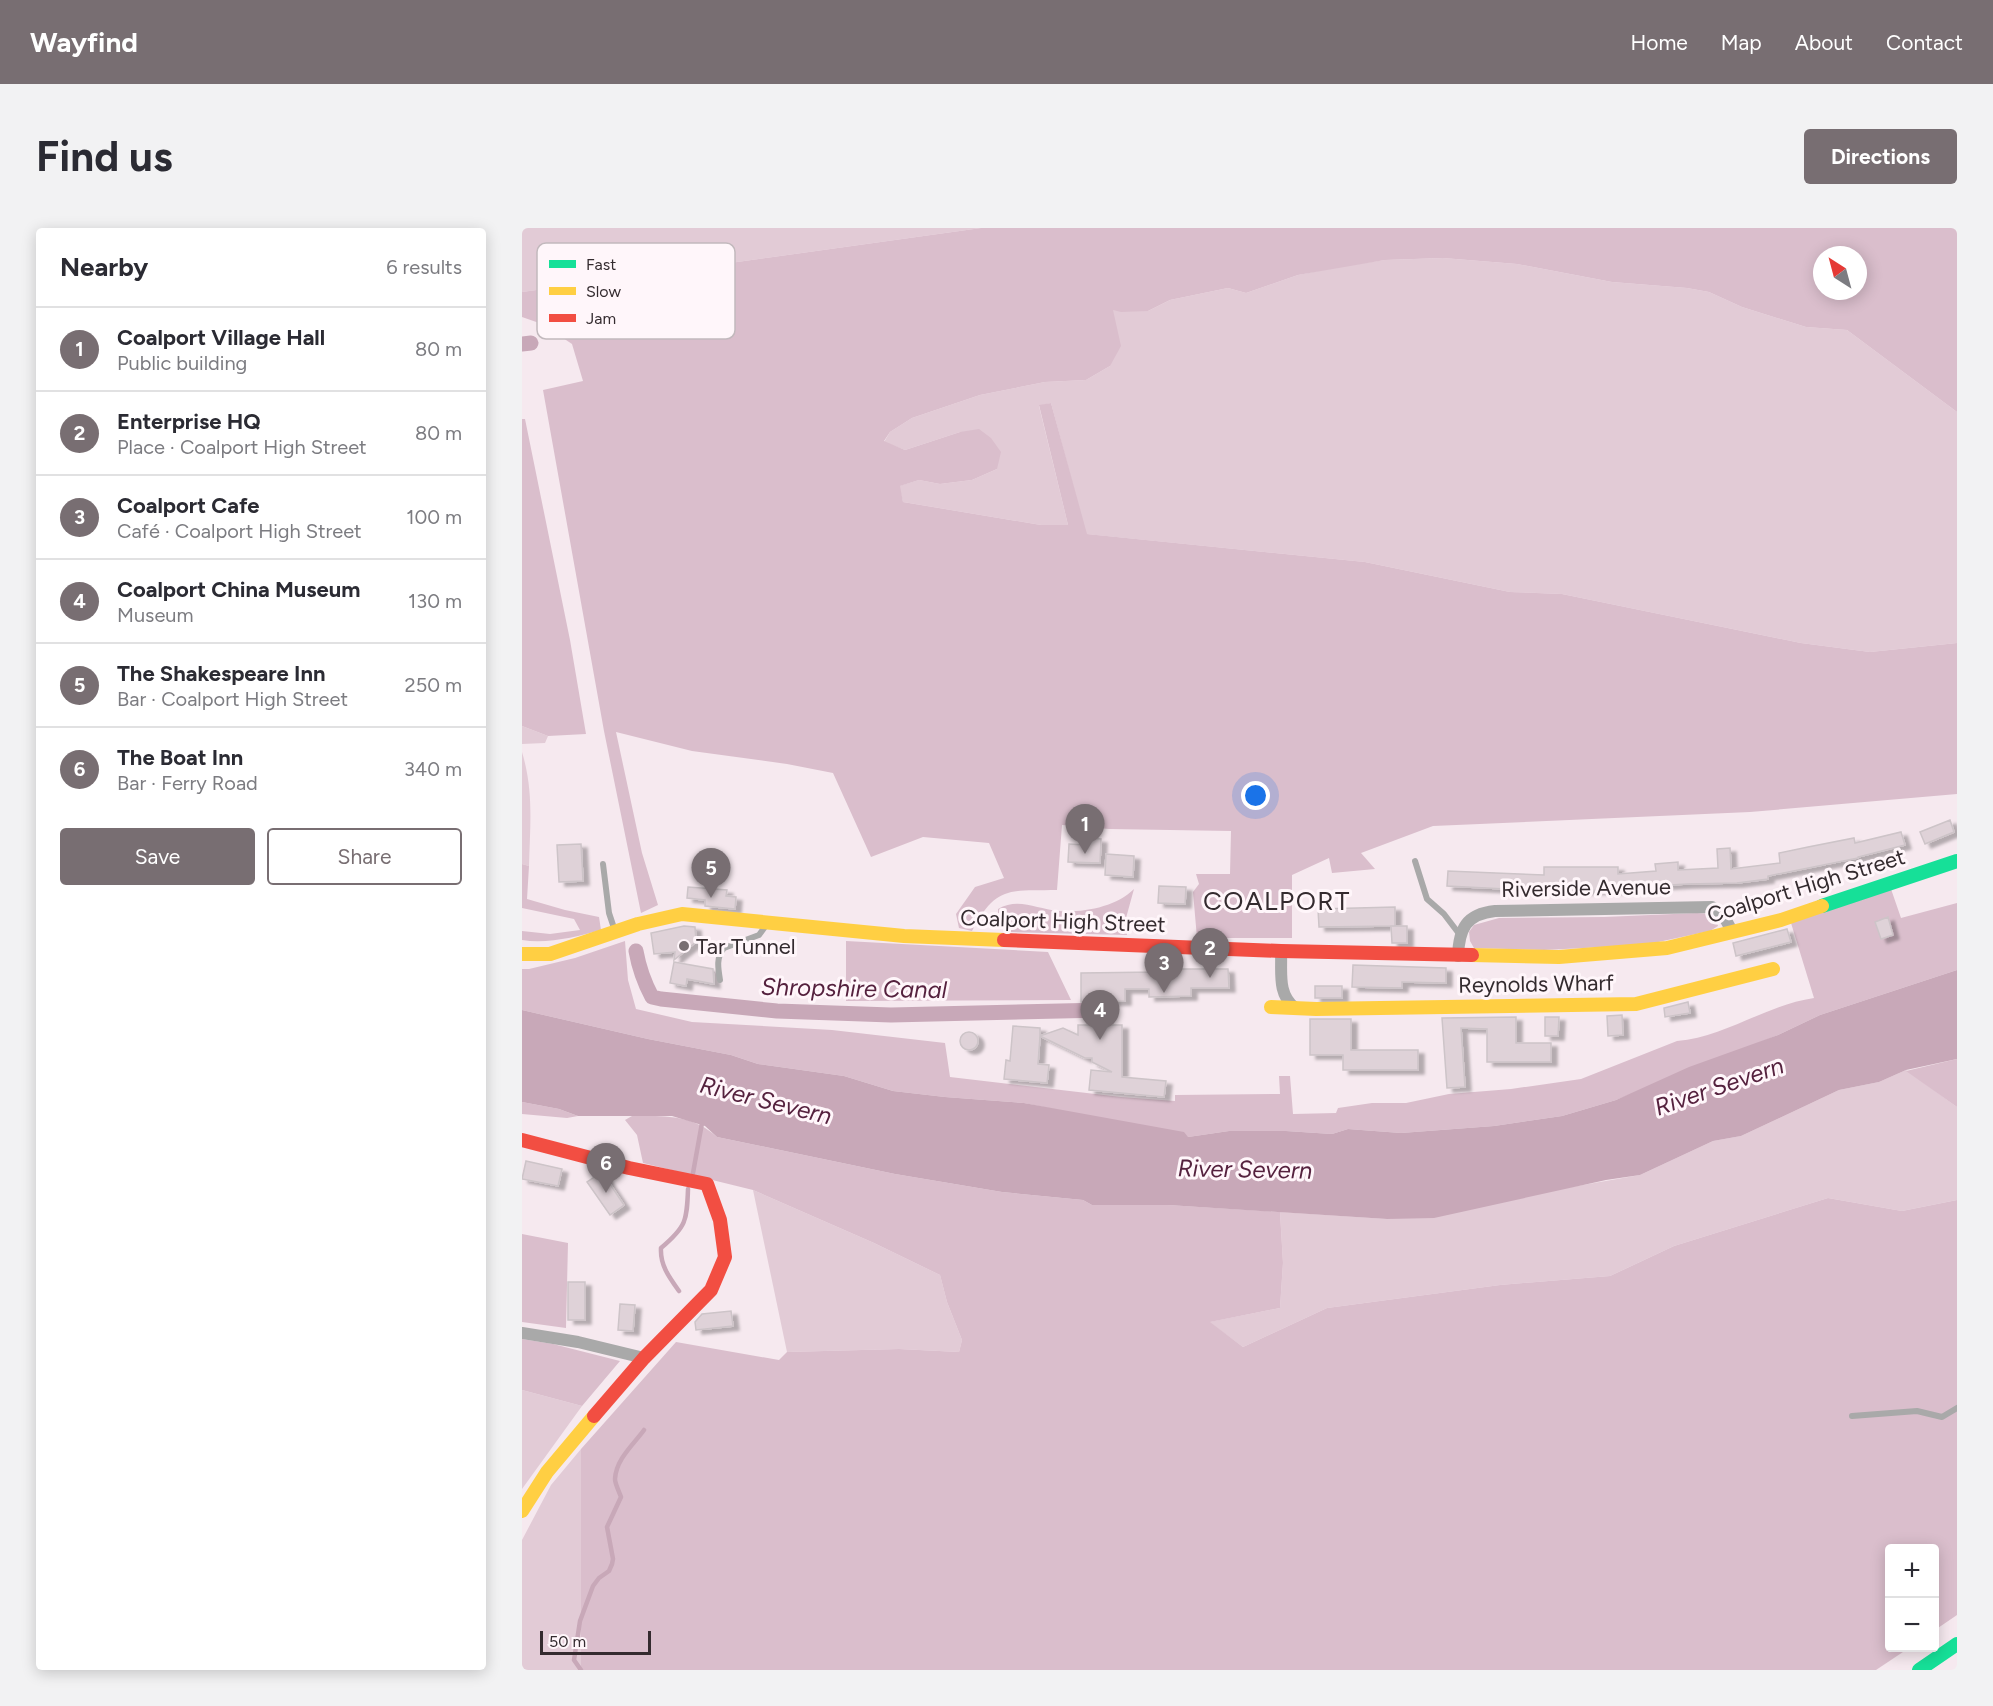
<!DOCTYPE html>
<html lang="en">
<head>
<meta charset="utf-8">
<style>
	body { margin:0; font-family:Figtree,sans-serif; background:#f2f2f3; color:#2b2b33 }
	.controls { position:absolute; right:18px; bottom:18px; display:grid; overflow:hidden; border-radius:6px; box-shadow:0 3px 15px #0003 }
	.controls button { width:54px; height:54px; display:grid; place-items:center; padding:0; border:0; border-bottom:2px solid #e1e1e2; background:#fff; color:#2b2b33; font:30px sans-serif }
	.compass { position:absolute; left:1291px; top:18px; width:54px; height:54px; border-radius:50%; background:#fff; box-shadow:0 3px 15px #0003; rotate:324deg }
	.scale { position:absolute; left:18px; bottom:15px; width:111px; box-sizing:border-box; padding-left:6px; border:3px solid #342b2f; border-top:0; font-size:16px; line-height:21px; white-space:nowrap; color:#342b2f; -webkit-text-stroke:4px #fff6fa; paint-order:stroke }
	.you { position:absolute; left:734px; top:568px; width:21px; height:21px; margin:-15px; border:4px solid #fff; border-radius:50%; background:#1a73e8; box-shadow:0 0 0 9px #1a73e833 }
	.badge { display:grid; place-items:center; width:39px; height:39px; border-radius:50%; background:#786e72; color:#fff; font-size:20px; font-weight:700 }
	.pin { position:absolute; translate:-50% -50px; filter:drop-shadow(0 2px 3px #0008) }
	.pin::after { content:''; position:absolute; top:32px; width:21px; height:18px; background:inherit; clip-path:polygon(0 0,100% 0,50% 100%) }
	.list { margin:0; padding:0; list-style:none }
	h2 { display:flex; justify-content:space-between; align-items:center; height:78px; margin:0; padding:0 24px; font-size:26px }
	h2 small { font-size:20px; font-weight:400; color:#7c7c81 }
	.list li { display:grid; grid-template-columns:39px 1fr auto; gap:18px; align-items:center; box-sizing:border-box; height:84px; padding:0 24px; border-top:2px solid #e1e1e2 }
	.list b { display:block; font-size:22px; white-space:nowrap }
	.list p { margin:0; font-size:20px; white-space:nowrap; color:#7c7c81 }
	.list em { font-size:20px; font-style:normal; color:#7c7c81 }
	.actions { display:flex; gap:12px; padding:18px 24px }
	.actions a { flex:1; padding:14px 0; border:2px solid #786e72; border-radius:6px; text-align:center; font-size:21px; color:#786e72 }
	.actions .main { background:#786e72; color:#fff }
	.map { position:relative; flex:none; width:1435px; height:1442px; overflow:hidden; border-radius:6px }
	header { display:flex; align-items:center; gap:36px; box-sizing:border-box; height:84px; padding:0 30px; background:#786e72; color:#fff }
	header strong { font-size:28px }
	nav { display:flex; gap:33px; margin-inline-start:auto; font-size:21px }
	.intro { display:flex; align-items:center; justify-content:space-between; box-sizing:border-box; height:144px; padding:0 36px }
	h1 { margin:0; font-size:42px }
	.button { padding:15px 27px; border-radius:6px; background:#786e72; color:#fff; font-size:21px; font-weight:700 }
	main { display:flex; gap:36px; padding:0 36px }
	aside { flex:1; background:#fff; border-radius:6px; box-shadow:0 3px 15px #0003 }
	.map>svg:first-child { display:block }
</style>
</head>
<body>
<header>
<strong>Wayfind</strong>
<nav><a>Home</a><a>Map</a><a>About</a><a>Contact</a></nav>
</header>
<div class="intro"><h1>Find us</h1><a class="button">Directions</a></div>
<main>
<aside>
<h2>Nearby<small>6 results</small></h2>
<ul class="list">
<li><span class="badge">1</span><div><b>Coalport Village Hall</b><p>Public building</p></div><em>80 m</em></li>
<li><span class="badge">2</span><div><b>Enterprise HQ</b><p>Place · Coalport High Street</p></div><em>80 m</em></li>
<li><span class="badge">3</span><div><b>Coalport Cafe</b><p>Café · Coalport High Street</p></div><em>100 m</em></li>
<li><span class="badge">4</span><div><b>Coalport China Museum</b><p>Museum</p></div><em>130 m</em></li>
<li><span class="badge">5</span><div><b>The Shakespeare Inn</b><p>Bar · Coalport High Street</p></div><em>250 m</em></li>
<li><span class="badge">6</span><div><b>The Boat Inn</b><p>Bar · Ferry Road</p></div><em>340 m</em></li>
</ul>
<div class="actions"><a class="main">Save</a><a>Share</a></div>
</aside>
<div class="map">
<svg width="1435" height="1442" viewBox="0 0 1435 1442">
	<defs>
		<filter id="shadow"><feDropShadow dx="6" dy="4" stdDeviation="1.5" flood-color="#0004"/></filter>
	</defs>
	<rect width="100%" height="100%" fill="#f6e9ef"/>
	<path fill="#e2cbd6" d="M0 0H459L0 64Z
		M921 30 995 36 1090 54 1165 60 1187 64 1220 79 1284 99 1325 102 1435 184V415L1348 424 1279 415 1040 366 988 364 843 334 564 306 529 175 517 178 546 297H519L381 274 377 258 397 252 418 256 450 252 475 241 438 204 383 222 362 214 368 204 390 190 458 167 523 154 564 152 588 138 591 82 626 83 648 72 706 60 724 65 776 47 821 38 863 32Z
		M0 498 26 508 23 515 0 516Z
		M0 524C12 564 8 597 7 638L0 636Z
		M1384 842 1435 879V972L1380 983 1306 970 1152 1018 1088 1048 978 1057 805 1080 721 1119 687 1094 758 1080 761 1035 758 984 865 991 1118 947 1191 913 1219 908 1317 862 1357 854Z
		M231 962 352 1015 418 1047 425 1074 440 1112 437 1124 377 1121 265 1124Z
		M0 1162 60 1178 0 1261Z
		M59 1221V1442H0V1312L29 1257Z"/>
	<path fill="#dabecc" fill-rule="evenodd" d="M459 0H1435V184L1325 102 1284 99 1220 79 1187 64 1165 60 1090 54 995 36 921 30 863 32 776 47 724 65 706 60 648 72 626 83 599 84 591 82 599 118 588 138 564 152 523 154 458 167 390 190 368 204 362 213 383 222 438 204 457 201 469 210 479 224 475 241 450 252 418 256 397 252 378 258 381 274 519 297H546L517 177 529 175 565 306 843 334 988 364 1040 366 1279 415 1348 424 1435 415V566L1228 584 911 598 839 625 853 641 810 645 807 630 770 647V710H675L671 664 677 656 674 646H708L709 603 587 601 540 597 535 662C488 663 474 657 450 703L437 700 434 686 453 659 482 650 467 615 401 609 349 629 311 545 265 536 170 523 94 504 120 625 136 677 119 685 82 503 21 162 61 153 50 116 20 96 0 89V64ZM1300 27H1336V63H1300Z
		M0 191H3L48 412 64 506 26 508 0 498Z
		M0 636 7 638 5 671 43 682 77 689 79 702C55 709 25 716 0 712V703L28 706 58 702 52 691 0 680Z
		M612 661 604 690 605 707 489 704 476 692V681C496 669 515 681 536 683 561 685 594 679 612 661Z
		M1369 661 1379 690 1435 675V742L1298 787 1256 807 1094 872 1040 888 972 898 879 905 826 901 810 906 764 903H707L666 909 502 875 423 869 371 863 322 848 236 836 209 827 126 811 0 782V741H7L53 730 103 713 106 752 114 781 170 794 310 802 423 815 428 849 599 869 653 873V867L758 866 757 848H768L771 886 814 885 816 880 850 875H884L927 866 989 861 1059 851 1155 813C1203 809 1244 777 1292 770L1269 695Z
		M1175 685 1190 686 1194 691 1196 698 1188 703 1122 717 1022 722 952 720 948 713 947 704 952 697 977 690 1082 689Z
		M324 713 526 724 549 772 324 773Z
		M1435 831V879L1384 843Z
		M0 874 37 881 56 888 45 890 0 886Z
		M110 888C142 888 170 886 195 909L373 946 480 964 561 972 570 977H646L758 984 761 1035 758 1080 688 1094 721 1119 805 1080 978 1057 1088 1048 1152 1018 1306 970 1380 983 1435 972V1387L1413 1402 1412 1320H1368V1420H1387L1354 1442H59V1221L154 1114 257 1132 265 1124 377 1121 437 1124 440 1112 425 1074 418 1047 352 1015 231 962 121 935 115 907 103 892Z
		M0 1006 46 1015 44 1100 0 1094Z
		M0 1111 31 1116 98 1133 60 1178 0 1162Z"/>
	<path fill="#c8a8b8" d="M1435 742V831L1384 842 1357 854 1317 862 1219 908 1191 913 1118 947 1084 952 912 990 865 991 646 977H570L561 972 480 964 373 946 195 909 183 898 150 888H56L37 881 0 874V782L126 811 209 827 236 836 322 848 371 863 423 869 502 875 662 904 666 909 707 903H764L810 906 826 901 879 905 972 898 1040 888 1094 872 1167 839 1256 807 1298 787Z"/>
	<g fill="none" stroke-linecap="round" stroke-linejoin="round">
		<path stroke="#c8a8b8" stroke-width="4.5" d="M171 945 180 895
			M157 1063C147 1049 138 1037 139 1020 164 999 165 993 166 961
			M59 1442 52 1432 58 1393 71 1358 77 1350 87 1343 90 1336 91 1331 85 1299 99 1269C97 1263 93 1256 93 1251 94 1231 112 1216 122 1202"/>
		<path stroke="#c8a8b8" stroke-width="15" d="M0 116 9 115
			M114 723C117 740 122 754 130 769L139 771 255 783 369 787 582 782"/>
	</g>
	<path fill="#dfd2d8" stroke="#cdc4c8" stroke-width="1.5" filter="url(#shadow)" d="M1428 592 1432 604 1403 616 1398 604Z
		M1379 604 1383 617 1336 629V630L1246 648V651L1215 655 1165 656 1096 660V662L1022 663 925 658 926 643 1022 647V639H1096V646L1134 643 1133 636 1156 634V642L1196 640 1195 621 1208 620 1209 641 1258 635 1257 625 1286 619 1332 610 1333 615Z
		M564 610 579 611 578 635 546 634 547 616 564 617Z
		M59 616 61 653 37 654 35 617Z
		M584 626 612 628 611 649 583 647Z
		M637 658 664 659 663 676 636 675Z
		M166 659 205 662 204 668 214 669 213 681 183 678V672L165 670Z
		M873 679V698L797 699 796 681Z
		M1366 689 1371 707 1359 711 1353 694Z
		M162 698 173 699 174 714 152 732 153 724 132 726 129 705Z
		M869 698H885V715H870Z
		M1265 701 1269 714 1214 728 1211 715Z
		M633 729H652V741H706L707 760H669V768L627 769V761H603V773L559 774V745L634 744Z
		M152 734 191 741 192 756 165 751 164 758 148 755Z
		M831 737 924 740V755L880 754V760L830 759Z
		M793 758H820V770H793Z
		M1166 774 1168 785 1143 789 1142 780Z
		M1100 787 1101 807 1086 808 1085 788Z
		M994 789V815H1029V834H965V801L939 800 943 859 925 860 920 790Z
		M1023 789H1037L1036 808H1023Z
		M788 791H829V822H896V842H821V827H788Z
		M556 797H600V849L644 853 642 869 567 862 569 842 590 844 570 834V830H563L518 808 516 836 527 837 525 855 482 851 484 832 488 833 491 798 518 800V808L541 800 556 807Z
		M438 813a9 9 0 1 1 18 0a9 9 0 1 1-18 0Z
		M4 933 40 941 36 958 0 951Z
		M80 944 102 977 88 987 65 954Z
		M46 1054H63V1092H46Z
		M98 1076 113 1077 111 1103 96 1102Z
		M209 1083 211 1098 174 1102 173 1094 180 1086Z"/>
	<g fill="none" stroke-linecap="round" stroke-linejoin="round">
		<path stroke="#a9a9a9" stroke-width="6" d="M893 633 905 671 922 686 938 707
			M81 636 87 685 93 703
			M198 752C196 740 194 729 202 720L237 707 245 696
			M1330 1188 1395 1183 1420 1189 1435 1180"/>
		<path stroke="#a9a9a9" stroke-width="12" d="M759 723C760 744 755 766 773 780
			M936 728C937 701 944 686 973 683L1190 679C1201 685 1205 693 1210 704
			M0 1105 56 1114 122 1130"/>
		<path stroke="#16e098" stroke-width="14" d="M1300 678 1435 633
			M1397 1442 1435 1416"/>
		<path stroke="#ffcf43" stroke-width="14" d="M0 726H28L116 696 160 686 382 708 482 712
			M950 727 1037 729 1145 720 1259 692 1300 678
			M749 779 794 781 1114 776 1251 741
			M0 1283 25 1244 72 1188"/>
		<path stroke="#f24e42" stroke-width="14" d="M482 712 759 723 950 727
			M0 912 107 940 185 956 198 992 203 1029 189 1062 122 1130 72 1188"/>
	</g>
	<circle fill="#786e72" stroke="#fff6fa" stroke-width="2" cx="162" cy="718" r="6"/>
	<g text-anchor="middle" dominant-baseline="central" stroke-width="6" stroke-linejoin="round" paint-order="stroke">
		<g font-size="22" fill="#342b2f" stroke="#fff6fa">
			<text transform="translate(1284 658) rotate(-17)">Coalport High Street</text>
			<text transform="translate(1064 660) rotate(-1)">Riverside Avenue</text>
			<text transform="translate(541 693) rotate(2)">Coalport High Street</text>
			<text transform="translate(1014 756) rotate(-1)">Reynolds Wharf</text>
		</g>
		<g font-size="22" fill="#342b2f" stroke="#fff6fa" text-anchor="start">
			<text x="174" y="718">Tar Tunnel</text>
		</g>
		<g font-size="24" font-style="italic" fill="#55213e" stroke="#fff6fa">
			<text transform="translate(332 760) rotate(1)">Shropshire Canal</text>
			<text transform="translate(1197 858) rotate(-19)">River Severn</text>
			<text transform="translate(244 872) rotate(14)">River Severn</text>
			<text transform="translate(723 941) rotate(1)">River Severn</text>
		</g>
		<g font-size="26" letter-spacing="1.5" fill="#342b2f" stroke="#fff6fa">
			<text x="755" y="673">COALPORT</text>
		</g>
	</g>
	<rect x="15" y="15" width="198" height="96" rx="9" fill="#fff6fa" stroke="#c2b9bd" stroke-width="1.5"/>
	<rect x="27" y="32" width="27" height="8" fill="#16e098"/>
	<rect x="27" y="59" width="27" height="8" fill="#ffcf43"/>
	<rect x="27" y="86" width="27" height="8" fill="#f24e42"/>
	<g font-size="16" fill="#342b2f">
		<text x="64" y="42">Fast</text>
		<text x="64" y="69">Slow</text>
		<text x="64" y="96">Jam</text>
	</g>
</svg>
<div class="controls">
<button>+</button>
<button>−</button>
</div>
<svg class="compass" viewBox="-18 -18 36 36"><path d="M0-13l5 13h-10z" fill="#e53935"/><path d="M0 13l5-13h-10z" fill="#7c7c81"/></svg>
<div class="scale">50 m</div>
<div class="you"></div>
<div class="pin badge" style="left:563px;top:626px">1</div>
<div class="pin badge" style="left:688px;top:750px">2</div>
<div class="pin badge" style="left:642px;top:765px">3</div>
<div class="pin badge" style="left:578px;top:812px">4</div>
<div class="pin badge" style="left:189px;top:670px">5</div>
<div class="pin badge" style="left:84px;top:965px">6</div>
</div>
</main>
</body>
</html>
